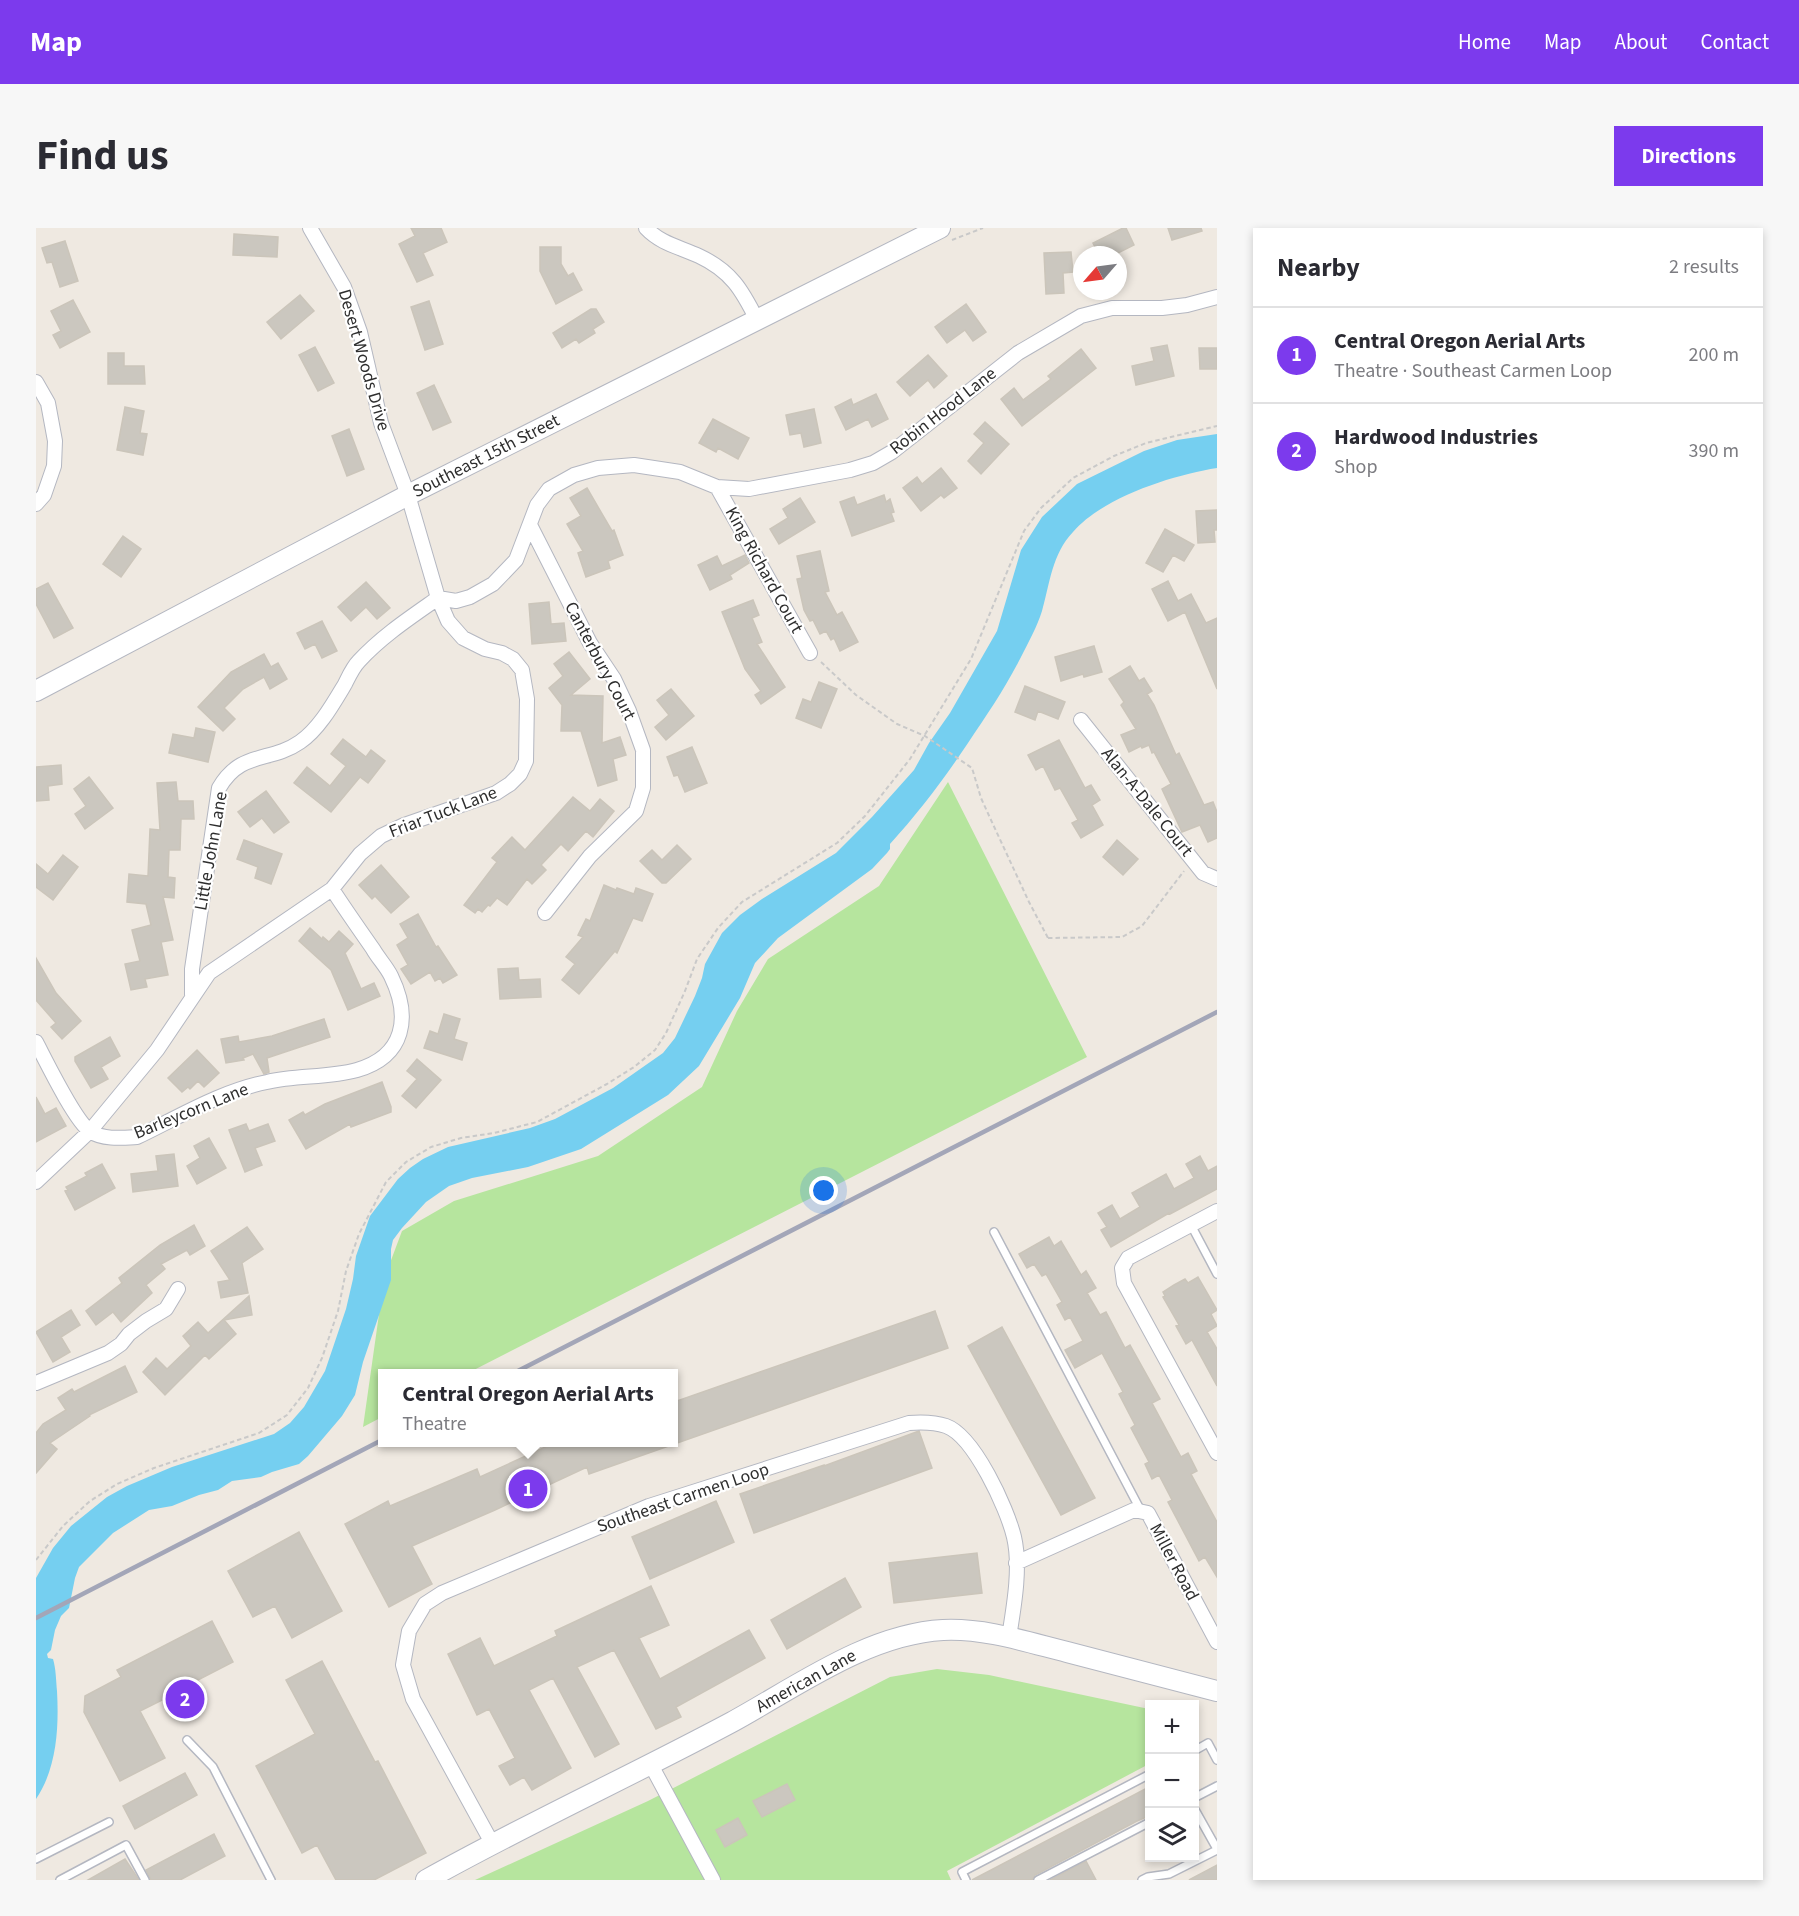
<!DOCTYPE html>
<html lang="en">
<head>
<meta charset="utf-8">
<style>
	body { margin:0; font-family:"Source Sans 3",sans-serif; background:#f7f7f7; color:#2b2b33 }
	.controls { position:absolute; right:18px; bottom:18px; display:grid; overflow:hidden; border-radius:0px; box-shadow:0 3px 9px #0003 }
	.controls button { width:54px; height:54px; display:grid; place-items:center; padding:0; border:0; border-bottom:2px solid #e1e1e2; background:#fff; color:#2b2b33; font:30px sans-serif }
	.compass { position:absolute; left:1037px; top:18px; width:54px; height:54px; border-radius:50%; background:#fff; box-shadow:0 3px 9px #0003; rotate:242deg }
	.you { position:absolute; left:788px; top:963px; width:21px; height:21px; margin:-15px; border:4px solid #fff; border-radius:50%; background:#1a73e8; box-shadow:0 0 0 9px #1a73e833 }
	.badge { display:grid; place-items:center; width:39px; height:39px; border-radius:50%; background:#7c3aed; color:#fff; font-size:20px; font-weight:700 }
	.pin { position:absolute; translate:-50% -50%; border:3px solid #fff; box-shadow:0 2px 6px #0006 }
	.popup { position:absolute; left:342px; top:1141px; width:300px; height:78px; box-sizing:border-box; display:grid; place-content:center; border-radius:0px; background:#fff; filter:drop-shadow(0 2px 4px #0005); font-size:20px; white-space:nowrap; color:#7c7c81 }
	.popup b { font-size:22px; color:#2b2b33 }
	.popup::after { content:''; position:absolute; left:50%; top:100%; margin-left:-12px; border:12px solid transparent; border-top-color:#fff }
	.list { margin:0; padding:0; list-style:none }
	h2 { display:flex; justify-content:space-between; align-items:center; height:78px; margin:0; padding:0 24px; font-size:26px }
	h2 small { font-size:20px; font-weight:400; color:#7c7c81 }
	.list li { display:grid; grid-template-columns:39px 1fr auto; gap:18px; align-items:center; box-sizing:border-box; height:96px; padding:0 24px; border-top:2px solid #e1e1e2 }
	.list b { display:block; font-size:22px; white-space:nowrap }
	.list p { margin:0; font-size:20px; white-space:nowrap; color:#7c7c81 }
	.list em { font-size:20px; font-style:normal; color:#7c7c81 }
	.icon { flex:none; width:33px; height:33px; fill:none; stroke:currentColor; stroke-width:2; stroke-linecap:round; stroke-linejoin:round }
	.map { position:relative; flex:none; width:1181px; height:1652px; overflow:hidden; border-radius:0px }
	header { display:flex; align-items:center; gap:36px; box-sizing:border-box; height:84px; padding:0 30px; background:#7c3aed; color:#fff }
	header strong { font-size:28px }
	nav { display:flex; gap:33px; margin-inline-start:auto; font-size:21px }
	.intro { display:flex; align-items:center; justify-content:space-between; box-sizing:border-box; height:144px; padding:0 36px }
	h1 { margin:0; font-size:42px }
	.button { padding:15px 27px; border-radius:0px; background:#7c3aed; color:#fff; font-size:21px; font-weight:700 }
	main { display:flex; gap:36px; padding:0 36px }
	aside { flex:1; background:#fff; border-radius:0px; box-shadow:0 3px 9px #0003 }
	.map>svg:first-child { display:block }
</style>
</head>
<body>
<header>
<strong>Map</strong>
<nav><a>Home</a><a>Map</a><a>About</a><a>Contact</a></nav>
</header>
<div class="intro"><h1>Find us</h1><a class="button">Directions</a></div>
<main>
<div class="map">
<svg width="1181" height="1652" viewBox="0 0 1181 1652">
	<rect width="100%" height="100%" fill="#efe9e1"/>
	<path fill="#b6e59e" d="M912 554 1051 829 432 1145 346 1146V1189L327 1199 348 1051 366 1003 418 973 562 928 666 859 701 783 732 731 843 658Z
		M901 1441 953 1447 1113 1481V1536L911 1643 915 1652H439L612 1573 854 1449Z"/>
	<path fill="#75cff0" d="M1181 206V240C1137 247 1067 269 1037 304 1016 326 1014 355 1006 383 1001 399 992 415 985 429 970 459 951 487 932 515 908 551 883 584 854 616V621L851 625 836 641 742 710 719 735 704 770 663 838 632 867 545 921 492 939 436 950 413 958 390 974 366 1000 357 1012 355 1021V1052L327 1134 319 1167 306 1188 272 1228 263 1236 236 1244 225 1249 196 1253 182 1262 163 1267 136 1278 113 1282 77 1305 43 1339 39 1350 33 1380 25 1388 19 1402 15 1422 11 1426 12 1430 17 1431C20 1441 20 1452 21 1463 23 1499 21 1540 0 1571V1350L17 1320 35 1298 71 1269 91 1258 136 1239 238 1206 254 1195 268 1179 289 1143 310 1081 317 1051 320 1028 334 988 362 951 374 940 387 931 412 919 494 900 519 891 577 860 627 825 639 810 659 768 666 750 669 736 686 705 704 687 726 671 800 625 836 589 878 542 893 515 914 485 961 403 985 322 1006 289 1041 256 1108 223 1141 212Z"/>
	<path fill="#cbc7bf" stroke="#cbc5ba" stroke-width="1.5" d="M375 0H405L411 14 387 25 397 47 381 54 363 16 379 8Z
		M1087 0H1090L1098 17 1078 27H1063L1057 15Z
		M1132 0H1165L1166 3 1136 12Z
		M198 6 242 9 241 29 197 27Z
		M29 13 42 53 24 59 16 34 11 35 6 20Z
		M504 19H525V36L532 48 537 45 546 62 520 76 504 43Z
		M1035 24 1037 44 1027 45 1028 65 1010 66 1008 25Z
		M264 67 278 83 245 111 231 94Z
		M37 72 54 104 24 120 17 107 25 103 15 83Z
		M393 73 407 116 389 122 375 79Z
		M930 76 950 104 937 113 929 102 911 115 899 99Z
		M555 81H560L568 94 557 101 559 105 543 115 540 111 526 120 517 105Z
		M1131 117 1138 148 1100 157 1096 138 1118 133 1115 120Z
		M279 119 298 155 282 163 263 127Z
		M1163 120H1181V141H1164Z
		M1045 121 1060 140 986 198 965 171 978 160 987 172 1015 151 1012 148Z
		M72 125H88V138H108L109 156H72Z
		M892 127 911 148 898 160 892 152 874 168 861 154Z
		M398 157 415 194 397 202 381 165Z
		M840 166 852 191 836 199 832 191 810 202 799 179 815 171 817 177Z
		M89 179 108 183 104 205 111 206 107 227 81 222Z
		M778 181 785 215 768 219 765 205 754 207 750 187Z
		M677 191 713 210 702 231 682 220 680 224 663 215Z
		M949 194 973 216 945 246 932 233 948 215 938 206Z
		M313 201 328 241 311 248 296 208Z
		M905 240 921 260 908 270 905 267 885 283 867 260 881 249 886 256Z
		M551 260 576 303 578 302 587 327 572 333 574 340 550 349 542 325 547 323 531 296 545 288 534 270Z
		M848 267 850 274 854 271 858 284 855 285 858 293 816 308 804 274 818 269 821 277Z
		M764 270 779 294 743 316 734 301 752 290 747 281Z
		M1181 282V302H1178L1179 314 1162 315 1160 283Z
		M1129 301 1158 317 1148 333 1137 327 1127 344 1110 335Z
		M87 308 105 321 85 349 67 336Z
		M784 323 793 363 789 364 801 387 806 384 822 414 804 423 798 410 795 412 790 403 784 406 777 392 774 393 768 382 761 351 766 350 761 328Z
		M709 327 713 335 694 347 696 351 674 362 662 337 681 328 686 338Z
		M1132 353 1142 373 1155 366 1170 395 1181 390V461L1149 384 1132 393 1116 361Z
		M330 354 354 380 341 391 330 379 315 393 302 379Z
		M12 355 37 400 18 410 0 376V361Z
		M717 372 723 387 716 390 726 414 721 416 749 459 725 476 719 467 725 463 709 441 686 384Z
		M513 374 515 396 528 395 530 413 496 416 493 376Z
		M286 393 301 423 286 430 279 416 269 421 261 405Z
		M1058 418 1066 444 1048 449 1047 446 1025 453 1019 429Z
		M533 424 554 451 535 467 567 468 566 515 584 509 590 527 577 531 581 552 562 558 545 503H525L526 477 513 460 527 448 518 436Z
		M228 426 235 439 242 435 251 451 234 461 228 449 207 461 188 480 199 491 187 503 162 479 195 444Z
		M1094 438 1103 453 1108 450 1116 463 1111 466 1118 477 1140 527 1143 525 1168 577 1177 574 1181 584V610L1172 614 1164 597 1146 604 1126 561 1135 556 1118 524 1116 525 1113 517 1106 520 1105 518 1093 524 1085 507 1100 501 1085 477 1088 474 1073 451Z
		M783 454 801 461 785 500 760 490 767 471 775 474Z
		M989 458 1029 474 1022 491 1002 483 999 492 979 484Z
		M635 461 658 488 630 512 619 499 633 487 621 472Z
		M160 500 179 504 172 534 133 525 137 506 158 510Z
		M307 511 330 529 335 522 349 533 332 555 324 549 295 584 258 555 271 539 294 558 310 538 295 526Z
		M1023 512 1049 560 1055 557 1064 572 1056 577 1067 597 1045 610 1036 595 1042 592 1024 560 1019 562 1007 538 1000 542 992 527Z
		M656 519 671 555 649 564 642 547 638 548 631 529Z
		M25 537 26 556 12 558 13 572 0 573V539Z
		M53 549 77 580 49 601 39 586 50 578 38 561Z
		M140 554 142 573H157L158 591H145L144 622H133L132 649 139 650 138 670 127 669 137 712 125 714 132 747 109 751 111 759 95 762 89 736 104 733 96 702 115 697 110 676 91 674 93 646 112 648 114 601 124 602 121 555Z
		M230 563 253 594 238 605 226 590 214 599 202 584Z
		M537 569 554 583 564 571 578 583 557 609 550 603 532 623 525 616 505 637 510 642 496 656 491 651 471 677 461 670 454 678 452 677 446 684 442 681 439 685 428 677 461 634 456 630 476 609 489 622Z
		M208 612 246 626 235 656 219 650 222 639 201 631Z
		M1081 612 1102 631 1087 647 1067 629Z
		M641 617 655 631 630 655H626L604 633 616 622 626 632Z
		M27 627 42 639 17 672 0 659V636L12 646Z
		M345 637 373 669 355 685 339 668 336 671 323 657Z
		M568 657 580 662 581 660 598 666 600 660 617 666 606 693 597 690 581 725 579 723 543 766 526 752 539 736 530 729 547 709 542 707 550 691 554 693Z
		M382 686 400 719 402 718 421 747 407 755 404 750 399 753 394 744 375 756 365 741 372 737 361 717 372 710 364 696Z
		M274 700 286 711 287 709 293 714 303 703 317 716 309 725 325 761 338 755 344 768 312 782 295 742 263 713Z
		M0 730 20 765 45 793 26 811 15 799 20 795 0 772Z
		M482 740 483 752 504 751 505 769 464 771 462 741Z
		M408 786 424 791 418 811 431 815 426 832 388 820 394 803 402 806Z
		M288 791 294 809 231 830 233 844 228 846 217 826 207 830 208 832 190 835 185 811 202 808 203 814 236 808Z
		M74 809 84 828 65 839 72 851 55 860 39 833V829Z
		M161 822 183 845 168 859 162 853 154 861 152 859 146 864 132 850Z
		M381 831 405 852 380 880 366 868 381 851 371 843Z
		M346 854 355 879V884L315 899 314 896 270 921 253 892 267 884 269 887 289 876Z
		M0 869 9 886 20 880 30 898 0 914Z
		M210 896 213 903 232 896 239 913 219 920 226 937 209 944 193 902Z
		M173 910 190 940 161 956 151 938 164 930 158 918Z
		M138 926 142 958 97 964 95 946 122 943 120 928Z
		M1164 928 1172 943 1181 938V961L1134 986 1133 985 1075 1019 1065 1002 1071 999 1062 985 1076 977 1084 991 1104 979 1096 965 1130 946 1138 961 1158 950 1150 936Z
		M66 936 79 960 39 982 29 963 32 962 30 959 51 948 49 945Z
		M158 997 169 1018 154 1027 151 1022 125 1036 129 1041 110 1057 116 1065 85 1094 77 1084 60 1097 50 1083 86 1055 83 1050 124 1017Z
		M211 999 227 1021 206 1035 212 1065 185 1070 182 1054 194 1052 175 1023Z
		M1013 1009 1018 1018 1025 1013 1045 1047 1050 1043 1060 1060 1051 1065 1064 1087 1070 1084 1089 1120 1094 1117 1124 1171 1116 1175 1145 1229 1152 1225 1161 1243 1155 1246 1181 1294V1349L1169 1329 1163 1333 1132 1274 1136 1272 1123 1247 1116 1251 1109 1236 1113 1234 1095 1200 1099 1197 1083 1166 1087 1164 1066 1125 1039 1140 1029 1122 1047 1113 1034 1089 1029 1092 1021 1077 1026 1074 1010 1046 1006 1048 998 1036 991 1040 983 1026Z
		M1162 1049 1181 1082 1175 1086 1181 1098 1171 1104 1181 1121V1158L1156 1112 1150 1116 1140 1098 1143 1097 1127 1069 1129 1068 1127 1064 1138 1057 1149 1051 1152 1055Z
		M213 1068 216 1087 188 1092 200 1106 173 1131 169 1127 129 1167 107 1144 120 1130 131 1141 155 1118 147 1108 162 1094 172 1105Z
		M35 1082 44 1097 25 1109 34 1124 17 1134 0 1104Z
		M899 1083 912 1120 553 1246 551 1239 459 1282 376 1318 396 1356 353 1379 309 1296 352 1273 354 1278 441 1241 444 1249 518 1215H638V1174Z
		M966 1099 1059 1270 1025 1287 932 1118Z
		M89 1138 101 1164 53 1187 54 1188 14 1215 21 1221 0 1245V1205L7 1196 30 1182 22 1170 36 1161 38 1164Z
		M883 1203 896 1240 718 1305 704 1266 788 1237V1238Z
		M680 1273 698 1314 614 1351 596 1309Z
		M263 1304 306 1383 256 1410 239 1378 217 1389 192 1343Z
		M941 1325 946 1365 858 1375 853 1335Z
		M809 1350 825 1379 751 1421 735 1392Z
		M615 1358 633 1397 603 1410 624 1451 713 1402 729 1430 640 1479 645 1489 620 1501 578 1422 541 1439 583 1516 559 1529 517 1450 493 1462 535 1540 496 1562 488 1549 474 1557 463 1538 479 1530 453 1481 441 1487 412 1426 444 1410 458 1438 521 1408 519 1403Z
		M176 1393 197 1434 154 1456 165 1476 148 1485 138 1466 104 1483 129 1530 84 1553 48 1484 49 1468 85 1449 81 1442Z
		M286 1433 339 1534 342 1533 390 1625 338 1652H300L281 1617 266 1625 220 1538 279 1506 250 1452Z
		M149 1545 161 1567 99 1601 87 1578Z
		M751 1556 759 1572 726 1589 717 1573Z
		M1113 1559V1588L1101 1593 999 1647 996 1652H936Z
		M702 1590 711 1607 689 1619 680 1602Z
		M178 1606 189 1628 144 1652H115L110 1642Z
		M89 1631 103 1652H52Z
		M1050 1633 1060 1652H1014Z
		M1181 1637V1652H1153Z"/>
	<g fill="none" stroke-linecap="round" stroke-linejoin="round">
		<g stroke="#b4b7c1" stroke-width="10">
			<path id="lane" d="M1155 997 1181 1046
				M958 1004 1105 1283
				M151 1512 177 1539 235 1652
				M1158 1523 1172 1515 1181 1532
				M1158 1570 1181 1558
				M1158 1580 1181 1621
				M0 1631 73 1594
				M24 1652 90 1617 109 1652
				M930 1652 926 1644 1114 1546
				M1002 1652 1114 1594
				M1106 1652 1112 1649 1133 1646 1181 1622"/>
		</g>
		<g stroke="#b4b7c1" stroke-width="16">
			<path id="street" d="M610 0C625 16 644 19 663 28 695 43 706 62 721 92
				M0 154 12 175 19 213 18 238 8 267 0 276
				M681 259 774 425
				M494 297 554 415 578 451 593 483 607 522V560L600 583 554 628 509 685
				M1045 492 1167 645 1181 651
				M156 767V741L183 560C205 522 234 535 264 514 283 501 297 476 309 456 313 448 317 439 323 433 346 408 375 389 402 370L420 373 434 369 457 356 480 332 501 277 513 261 538 247 562 240 598 237 644 244 681 259 713 261 814 242 837 235 856 224 982 125 1045 88 1076 80H1126L1151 77 1181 69
				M0 814C10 833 39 893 54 903 67 912 86 910 101 909 143 889 185 863 231 854 260 847 292 850 321 842 369 828 375 789 355 748 350 738 342 730 337 721 323 701 309 681 296 661
				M0 954 54 903 121 822 173 745 296 661 324 626 345 608 368 597 460 565 474 556 484 546 490 533 491 471 486 442 477 431 466 425 449 421 427 410 412 393 402 370 372 267 345 195 324 104 308 59 274 0
				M1181 983 1092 1030 1086 1040 1088 1055 1181 1225
				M0 1155 72 1125 85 1116 93 1106 110 1093 130 1081 142 1061
				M980 1335 1098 1282 1112 1285 1181 1414
				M614 1535 677 1652
				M456 1615 377 1471 367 1437 373 1403 389 1376 406 1365 613 1278 873 1195C886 1194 898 1194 910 1198 938 1208 971 1280 978 1309 985 1339 978 1378 973 1409"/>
		</g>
		<g stroke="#b4b7c1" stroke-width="22">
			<path id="secondary" d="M0 463 372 267 904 0
				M390 1652C490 1596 595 1548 696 1494 760 1459 832 1406 907 1402 949 1400 991 1414 1031 1424 1081 1437 1131 1450 1181 1463"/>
		</g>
		<path stroke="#c9c9c9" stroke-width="2" stroke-dasharray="4.5 3" stroke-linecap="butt" d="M916 12 947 0
			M785 434 820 467 861 496 889 508 936 540 945 570 955 592 993 674 1012 710
			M1012 710 1086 709 1106 698 1148 643
			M0 1332 27 1298 54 1273 81 1256 118 1240 223 1205 251 1187 272 1160 286 1130 302 1083 310 1043 323 1006 350 954 370 934 395 919 425 910 458 905 501 894 571 856 598 839 619 822 630 805 649 763 661 731 682 700 706 674 801 615 829 588 874 531 935 431 988 303 1005 280 1037 250 1078 228 1110 215 1181 198"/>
		<use href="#lane" stroke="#fff" stroke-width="7"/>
		<use href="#street" stroke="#fff" stroke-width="14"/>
		<use href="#secondary" stroke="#fff" stroke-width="20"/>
		<path stroke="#a3a6b8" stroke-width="4.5" d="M476 1146 1181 784
			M0 1390 346 1212"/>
	</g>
	<g text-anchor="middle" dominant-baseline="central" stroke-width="4.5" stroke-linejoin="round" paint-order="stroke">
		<g font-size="18" fill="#2e2e2e" stroke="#fff">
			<text transform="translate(328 132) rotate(74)">Desert Woods Drive</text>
			<text transform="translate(907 183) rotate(-38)">Robin Hood Lane</text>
			<text transform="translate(450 228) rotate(-27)">Southeast 15th Street</text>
			<text transform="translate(728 342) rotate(61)">King Richard Court</text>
			<text transform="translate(564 433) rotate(62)">Canterbury Court</text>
			<text transform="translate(1111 574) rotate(51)">Alan-A-Dale Court</text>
			<text transform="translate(407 584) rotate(-21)">Friar Tuck Lane</text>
			<text transform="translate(175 623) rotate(-80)">Little John Lane</text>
			<text transform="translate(155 883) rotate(-22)">Barleycorn Lane</text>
			<text transform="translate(647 1270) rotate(-19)">Southeast Carmen Loop</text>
			<text transform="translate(1138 1334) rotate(62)">Miller Road</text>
			<text transform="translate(770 1453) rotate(-29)">American Lane</text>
		</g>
	</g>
</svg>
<div class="controls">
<button>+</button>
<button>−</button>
<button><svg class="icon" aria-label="layers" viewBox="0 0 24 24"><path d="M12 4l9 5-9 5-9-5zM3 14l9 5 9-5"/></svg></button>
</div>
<svg class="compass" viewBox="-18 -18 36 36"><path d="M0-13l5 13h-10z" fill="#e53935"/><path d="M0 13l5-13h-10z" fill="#7c7c81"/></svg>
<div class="you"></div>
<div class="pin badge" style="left:492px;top:1261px">1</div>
<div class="popup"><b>Central Oregon Aerial Arts</b>Theatre</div>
<div class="pin badge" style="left:149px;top:1471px">2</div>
</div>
<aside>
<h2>Nearby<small>2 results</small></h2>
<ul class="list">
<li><span class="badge">1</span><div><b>Central Oregon Aerial Arts</b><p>Theatre · Southeast Carmen Loop</p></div><em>200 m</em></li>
<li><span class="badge">2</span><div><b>Hardwood Industries</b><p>Shop</p></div><em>390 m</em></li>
</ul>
</aside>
</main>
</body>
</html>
